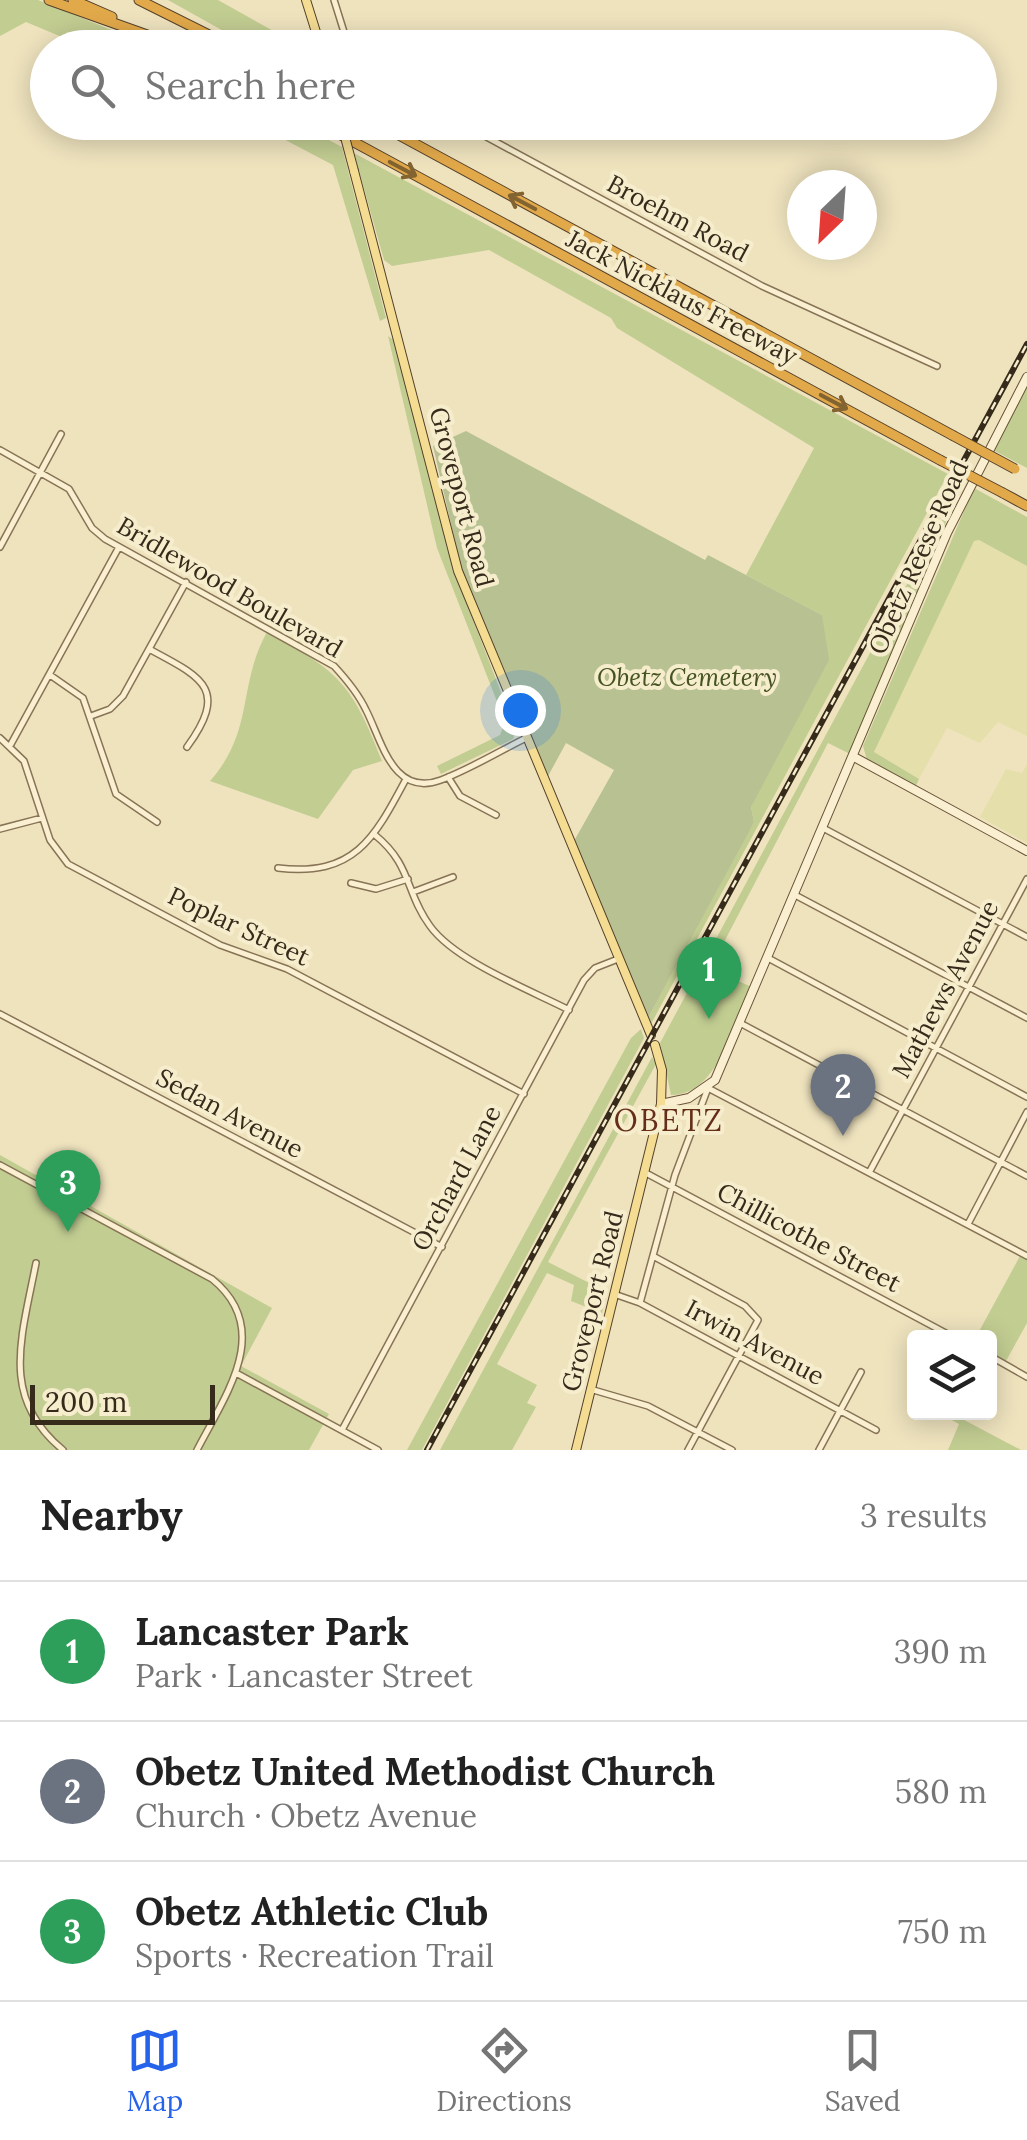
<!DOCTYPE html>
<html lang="en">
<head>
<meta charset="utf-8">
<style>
	body { margin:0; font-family:Lora,serif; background:#f2f2f2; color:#222 }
	.controls { position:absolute; right:30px; bottom:30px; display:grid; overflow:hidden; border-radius:10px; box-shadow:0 5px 25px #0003 }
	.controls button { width:90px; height:90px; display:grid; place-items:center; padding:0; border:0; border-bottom:2px solid #e0e0e0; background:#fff; color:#222; font:50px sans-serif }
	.compass { position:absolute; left:787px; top:170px; width:90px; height:90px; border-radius:50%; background:#fff; box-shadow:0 5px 25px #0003; rotate:205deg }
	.scale { position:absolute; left:30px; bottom:25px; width:185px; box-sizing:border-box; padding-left:10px; border:5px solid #362a1b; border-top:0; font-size:28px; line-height:35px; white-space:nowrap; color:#362a1b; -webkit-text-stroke:8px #f6edcd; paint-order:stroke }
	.you { position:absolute; left:520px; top:710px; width:35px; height:35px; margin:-25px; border:8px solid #fff; border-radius:50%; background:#1a73e8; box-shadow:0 0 0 15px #1a73e833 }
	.badge { display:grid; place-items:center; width:65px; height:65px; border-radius:50%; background:#2563eb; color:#fff; font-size:32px; font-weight:700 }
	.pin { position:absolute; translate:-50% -82px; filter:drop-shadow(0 2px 5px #0008) }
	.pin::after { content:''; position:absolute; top:52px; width:35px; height:30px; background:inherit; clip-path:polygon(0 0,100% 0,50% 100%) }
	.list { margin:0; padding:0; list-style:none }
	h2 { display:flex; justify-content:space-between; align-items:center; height:130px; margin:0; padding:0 40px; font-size:42px }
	h2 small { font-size:32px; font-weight:400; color:#767676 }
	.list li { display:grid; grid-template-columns:65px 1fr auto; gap:30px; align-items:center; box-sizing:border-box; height:140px; padding:0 40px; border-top:2px solid #e0e0e0 }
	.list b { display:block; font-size:38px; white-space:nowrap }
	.list p { margin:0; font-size:32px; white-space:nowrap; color:#767676 }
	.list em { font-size:32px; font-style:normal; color:#767676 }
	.icon { flex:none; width:55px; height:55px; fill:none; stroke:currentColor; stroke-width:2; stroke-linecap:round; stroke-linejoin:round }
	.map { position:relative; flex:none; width:1027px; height:1450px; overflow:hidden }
	.search { position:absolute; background:#fff; box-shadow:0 5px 25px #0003; left:30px; right:30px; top:30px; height:110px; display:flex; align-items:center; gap:25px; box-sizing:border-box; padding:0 35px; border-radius:55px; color:#767676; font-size:38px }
	.sheet { height:550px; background:#fff }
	nav { display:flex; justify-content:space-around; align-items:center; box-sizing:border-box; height:140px; border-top:2px solid #e0e0e0; background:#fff; font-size:28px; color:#767676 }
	nav a { display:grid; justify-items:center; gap:5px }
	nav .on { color:#2563eb }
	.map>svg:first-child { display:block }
</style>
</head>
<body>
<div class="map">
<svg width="1027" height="1450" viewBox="0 0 1027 1450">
	<rect width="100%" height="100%" fill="#efe3be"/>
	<path fill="#e5dfab" d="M979 540 1027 566V736L998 722 980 743 947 728 919 779 874 753 924 642 974 541Z
		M1027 764V843L980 817 1006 769 1022 773Z"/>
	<path fill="#c2cd92" d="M0 0H38L153 47H86L26 22 0 36Z
		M168 0H218L302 47H252Z
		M253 123H297L342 147 386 318 380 321 333 165Z
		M354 153 948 474 651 1024 648 1018 754 822 751 807 822 615 746 575 814 448 617 328 611 318 489 250 392 266 384 260Z
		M388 336 394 340 453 568 516 731 513 739 441 774 437 766 500 735 505 722 437 548Z
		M1027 386V468L993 450Z
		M962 482 852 755 828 743 710 969 752 987C736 1021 717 1096 671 1095L660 1043Z
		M974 488 1027 517V566L979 540 974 541 874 752 919 779 915 788 867 760 863 746Z
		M267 632C340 672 352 684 382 761L353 770 318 819 210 781C255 730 237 686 267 632Z
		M641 1029 644 1038 422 1450H407L631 1038Z
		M652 1057 656 1064 548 1262 607 1292 602 1313 571 1301 574 1285 547 1273 497 1364 537 1385 527 1403 536 1407 512 1450H440Z
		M0 1155 272 1308 241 1366 329 1414 309 1450H0Z
		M1020 1256 1027 1259V1323L1006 1361 990 1352V1338L976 1337Z
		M939 1413H951L1021 1450H948L959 1424Z"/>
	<path fill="#b8c191" d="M466 431 705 560 708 555 822 615 829 660 751 807 754 822 749 832 648 1018 574 841 614 770 566 743 547 778 462 572 433 446Z"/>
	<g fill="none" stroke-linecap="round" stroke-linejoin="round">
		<g stroke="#877456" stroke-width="8">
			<path id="street" d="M334 0 349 48
				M459 122 762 286 937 366
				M0 450 69 489 92 528 105 539 334 666C347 680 358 693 366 710 382 741 393 798 441 780 470 769 498 752 526 738
				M0 547 61 434
				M149 649C201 677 230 688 187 747
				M50 675 83 698 116 794 157 822
				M91 716 110 709 123 696 186 582
				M0 738 24 761 50 840 68 864 220 945 287 969 524 1094
				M11 744 119 547
				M448 777 460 796 496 815
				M823 828 1027 937
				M0 829 42 818
				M375 835C412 865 405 892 430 926 455 961 530 990 569 1010
				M278 868C354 877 374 839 406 779
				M351 883 376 889 408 879
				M413 892 453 877
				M795 895 1027 1018
				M768 958 1027 1097
				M0 1014 442 1247
				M740 1023 1027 1176
				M0 1165 212 1279C274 1329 226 1394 197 1450
				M870 1171 1027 879
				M644 1172 955 1338
				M968 1224 1027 1112
				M653 1256 745 1306 758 1320 688 1450
				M36 1263C21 1340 0 1398 63 1450
				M614 1294 640 1303 876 1430
				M640 1303 675 1175 708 1088 1027 1256
				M990 1356 1027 1377
				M236 1373 378 1450
				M590 1389 648 1406 732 1450
				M342 1430 584 980 595 968 618 959
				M819 1450 861 1372"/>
		</g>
		<g stroke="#69543a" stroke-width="10">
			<path id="secondary" d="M854 757 1027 851
				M661 1104 689 1098 715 1080 947 533 1027 377"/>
		</g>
		<g stroke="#55412b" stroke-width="10">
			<path id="primary" d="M306 0 321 48
				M354 171 458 571 651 1035
				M576 1450 661 1104 662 1070 655 1045"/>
		</g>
		<g stroke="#55412b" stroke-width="11">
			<path id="highway" d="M49 0 164 41
				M73 0 112 17
				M139 0 235 48
				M317 122 940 460
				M375 122 952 435
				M1003 493 1027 506"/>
		</g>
		<use href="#street" stroke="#faf0d1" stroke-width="5"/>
		<use href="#secondary" stroke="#faf0d1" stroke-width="8"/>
		<use href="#primary" stroke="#f4dc93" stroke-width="8"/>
		<use href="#highway" stroke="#e2a94a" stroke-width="9"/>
		<g stroke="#362a1b" stroke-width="6">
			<path id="rail" d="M427 1450 1027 344"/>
		</g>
		<use href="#rail" stroke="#f6edcd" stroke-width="2.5" stroke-dasharray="8" stroke-linecap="butt"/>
		<g stroke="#55412b" stroke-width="10" stroke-linecap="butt">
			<path id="primary-bridge" d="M341 122 354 171"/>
		</g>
		<g stroke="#55412b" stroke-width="11" stroke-linecap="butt">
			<path id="highway-bridge" d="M952 435 1015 469
				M940 460 1003 493"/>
		</g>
		<use href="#primary-bridge" stroke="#f4dc93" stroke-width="8"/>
		<use href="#highway-bridge" stroke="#e2a94a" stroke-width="9"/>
	</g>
	<defs><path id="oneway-shaft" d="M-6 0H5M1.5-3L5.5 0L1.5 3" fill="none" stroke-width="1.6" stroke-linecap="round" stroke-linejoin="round" transform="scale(2.5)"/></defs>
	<g stroke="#836330">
		<use href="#oneway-shaft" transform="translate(403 169) rotate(28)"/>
		<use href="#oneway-shaft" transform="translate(522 202) rotate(-152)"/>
		<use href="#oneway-shaft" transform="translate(834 402) rotate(28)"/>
	</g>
	<g text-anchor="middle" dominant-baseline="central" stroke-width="8" stroke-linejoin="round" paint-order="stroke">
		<g font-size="25" fill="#362a1b" stroke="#f6edcd">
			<text transform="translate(678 218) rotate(28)">Broehm Road</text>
			<text transform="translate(682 297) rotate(28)">Jack Nicklaus Freeway</text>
			<text transform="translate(462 497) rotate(75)">Groveport Road</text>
			<text transform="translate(918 557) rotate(-66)">Obetz Reese Road</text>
			<text transform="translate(230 587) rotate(30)">Bridlewood Boulevard</text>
			<text transform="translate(239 926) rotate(25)">Poplar Street</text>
			<text transform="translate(945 989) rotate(-62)">Mathews Avenue</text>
			<text transform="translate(230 1113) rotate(28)">Sedan Avenue</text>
			<text transform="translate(456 1178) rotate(-62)">Orchard Lane</text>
			<text transform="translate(809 1237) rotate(28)">Chillicothe Street</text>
			<text transform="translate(592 1301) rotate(-76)">Groveport Road</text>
			<text transform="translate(755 1342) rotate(28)">Irwin Avenue</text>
		</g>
		<g font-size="25" font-style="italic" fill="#445321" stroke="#f6edcd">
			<text x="687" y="677">Obetz Cemetery</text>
		</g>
		<g font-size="30" letter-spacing="2.5" fill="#642e19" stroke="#f6edcd">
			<text x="669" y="1120">OBETZ</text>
		</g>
	</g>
</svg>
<div class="controls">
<button><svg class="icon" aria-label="layers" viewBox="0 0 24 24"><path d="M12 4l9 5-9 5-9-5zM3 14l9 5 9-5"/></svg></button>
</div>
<svg class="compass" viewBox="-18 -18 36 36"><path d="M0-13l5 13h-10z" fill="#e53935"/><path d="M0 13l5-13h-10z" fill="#767676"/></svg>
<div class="scale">200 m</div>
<div class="you"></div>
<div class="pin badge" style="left:709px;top:1019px;background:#2e9e5b">1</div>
<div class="pin badge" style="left:843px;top:1136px;background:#6b7280">2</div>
<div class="pin badge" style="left:68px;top:1232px;background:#2e9e5b">3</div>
<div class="search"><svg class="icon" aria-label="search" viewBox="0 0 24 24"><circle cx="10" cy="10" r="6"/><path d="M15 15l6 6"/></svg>Search here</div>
</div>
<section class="sheet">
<h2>Nearby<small>3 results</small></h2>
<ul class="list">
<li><span class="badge" style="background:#2e9e5b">1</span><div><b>Lancaster Park</b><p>Park · Lancaster Street</p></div><em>390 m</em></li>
<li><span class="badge" style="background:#6b7280">2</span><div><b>Obetz United Methodist Church</b><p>Church · Obetz Avenue</p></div><em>580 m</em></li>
<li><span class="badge" style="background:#2e9e5b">3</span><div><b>Obetz Athletic Club</b><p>Sports · Recreation Trail</p></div><em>750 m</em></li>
</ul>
</section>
<nav>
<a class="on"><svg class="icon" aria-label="map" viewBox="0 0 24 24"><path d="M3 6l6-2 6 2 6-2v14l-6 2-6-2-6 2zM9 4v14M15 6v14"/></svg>Map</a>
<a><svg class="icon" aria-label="directions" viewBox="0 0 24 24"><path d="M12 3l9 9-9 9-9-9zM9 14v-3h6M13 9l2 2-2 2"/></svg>Directions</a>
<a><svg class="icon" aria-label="saved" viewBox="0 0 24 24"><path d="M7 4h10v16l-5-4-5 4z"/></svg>Saved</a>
</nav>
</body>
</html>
